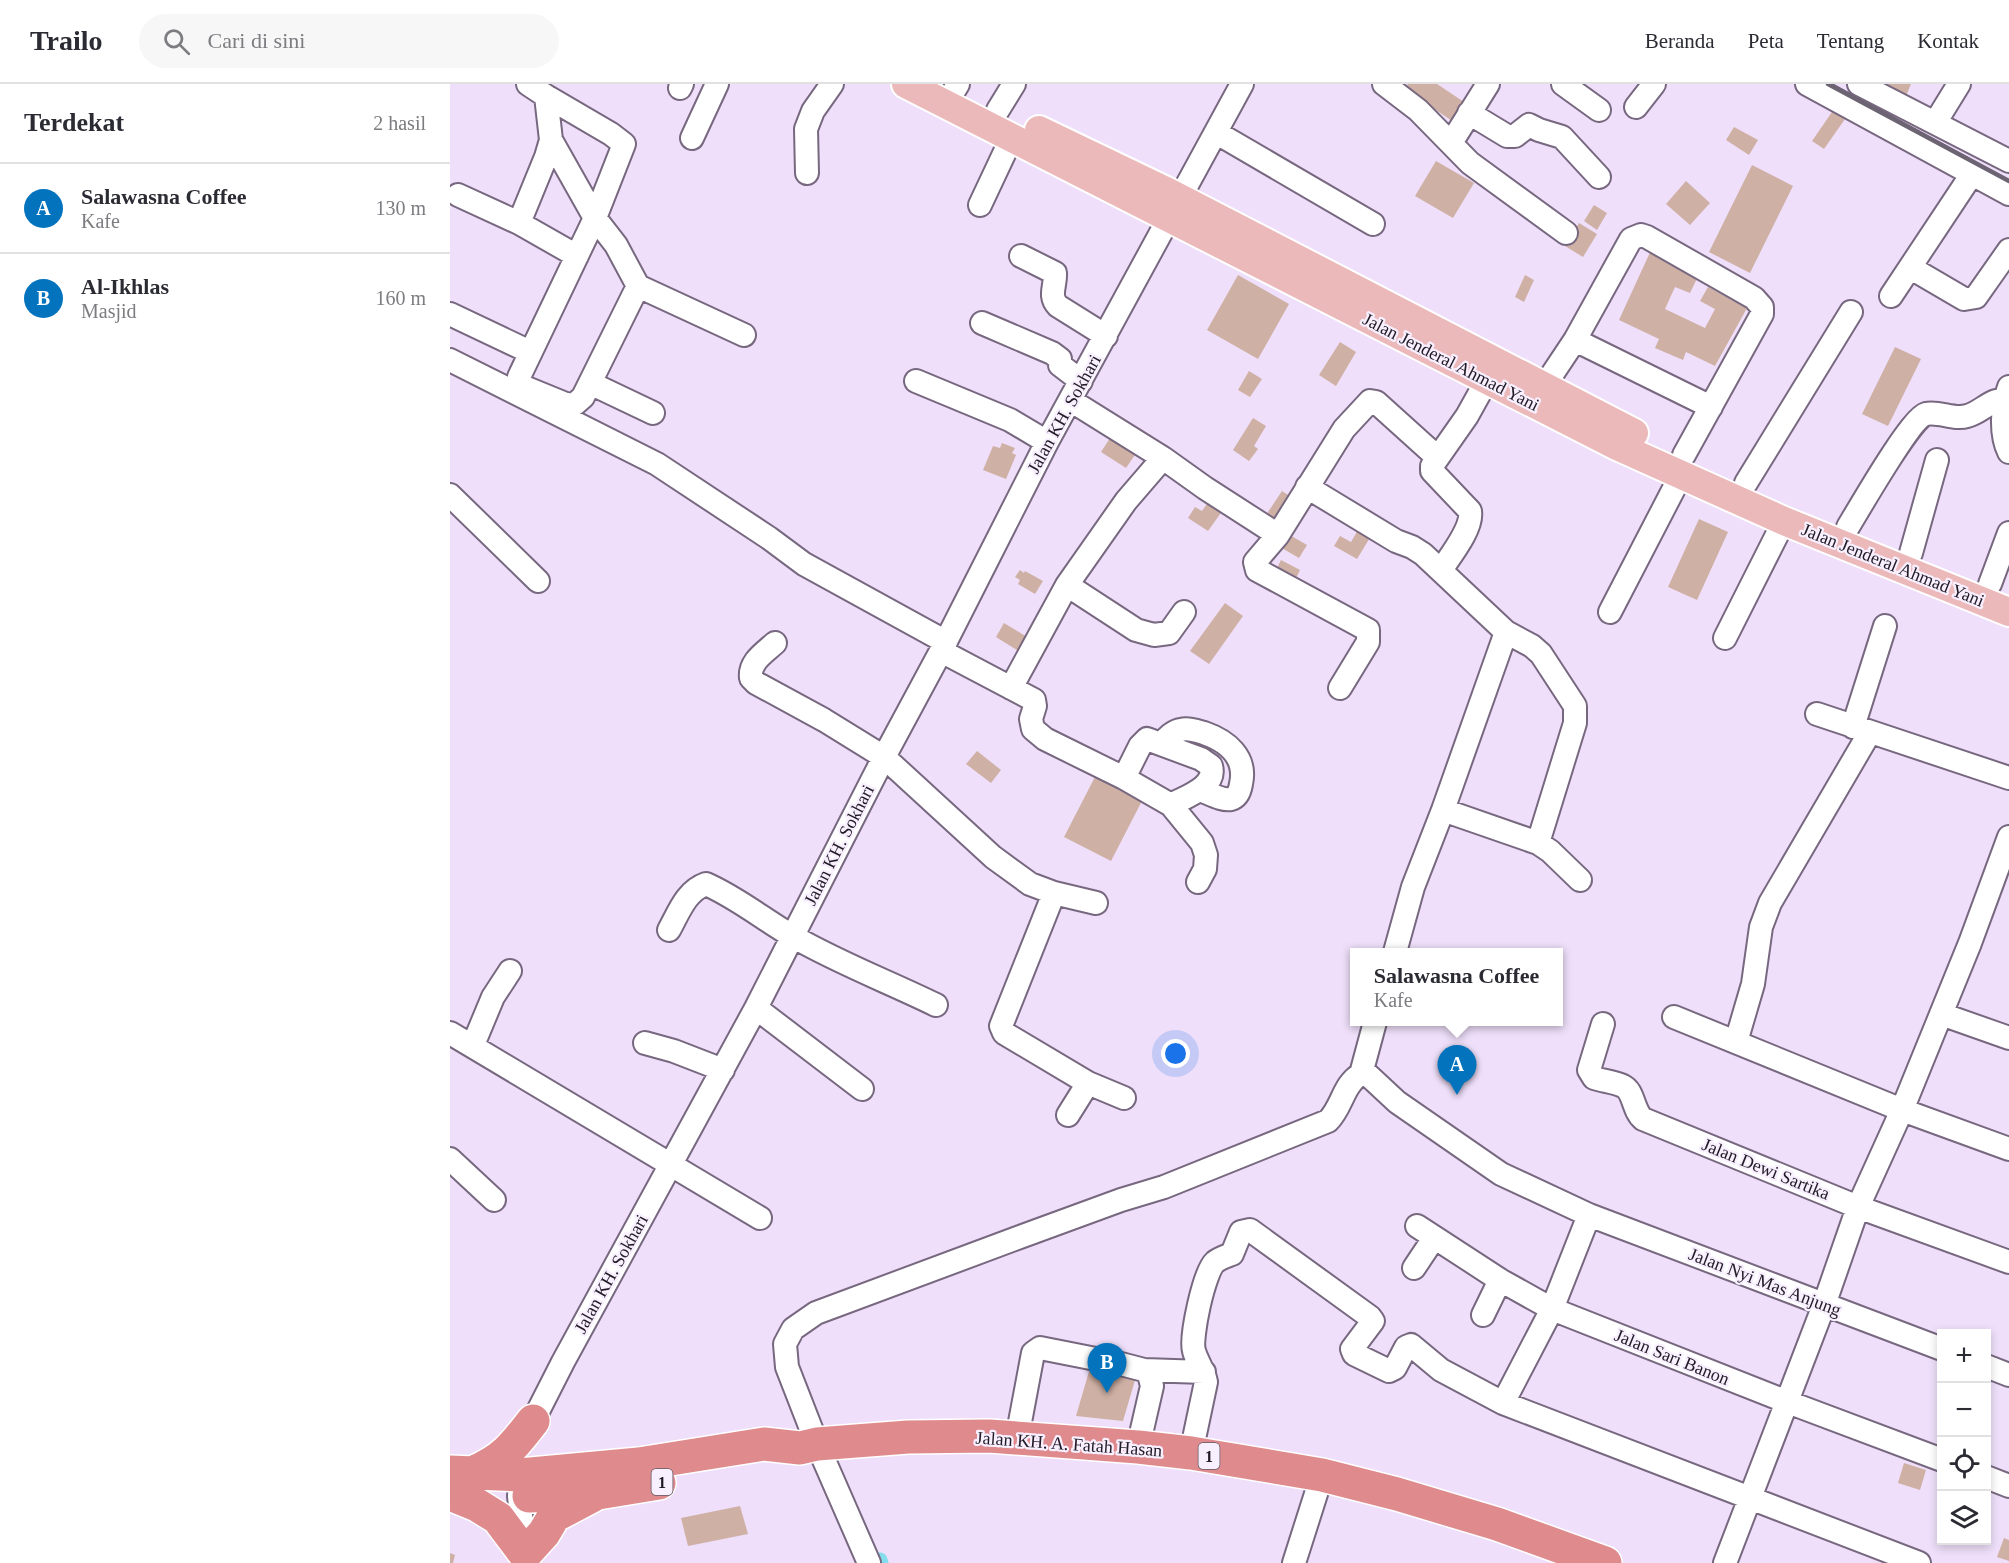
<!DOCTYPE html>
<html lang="id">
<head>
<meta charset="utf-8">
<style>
	body { margin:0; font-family:"Times New Roman",serif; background:#f7f7f7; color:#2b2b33 }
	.controls { position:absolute; right:18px; bottom:18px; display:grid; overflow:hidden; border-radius:0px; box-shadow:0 3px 9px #0003 }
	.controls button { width:54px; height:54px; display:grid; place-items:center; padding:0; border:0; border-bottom:2px solid #e1e1e2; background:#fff; color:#2b2b33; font:30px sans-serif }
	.you { position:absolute; left:726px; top:970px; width:21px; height:21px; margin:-15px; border:4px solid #fff; border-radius:50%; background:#1a73e8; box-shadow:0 0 0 9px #1a73e833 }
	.badge { display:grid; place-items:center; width:39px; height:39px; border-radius:50%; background:#0473bd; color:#fff; font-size:20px; font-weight:700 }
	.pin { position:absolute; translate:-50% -50px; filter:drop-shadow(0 2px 3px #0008) }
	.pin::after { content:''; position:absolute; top:32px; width:21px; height:18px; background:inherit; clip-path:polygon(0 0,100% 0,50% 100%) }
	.popup { position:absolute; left:900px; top:864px; width:213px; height:78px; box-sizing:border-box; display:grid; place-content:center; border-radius:0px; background:#fff; filter:drop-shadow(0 2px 4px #0005); font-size:20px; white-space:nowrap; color:#7c7c81 }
	.popup b { font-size:22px; color:#2b2b33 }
	.popup::after { content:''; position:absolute; left:50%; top:100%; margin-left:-12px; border:12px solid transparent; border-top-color:#fff }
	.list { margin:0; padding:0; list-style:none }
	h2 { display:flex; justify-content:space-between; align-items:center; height:78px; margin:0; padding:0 24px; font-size:26px }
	h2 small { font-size:20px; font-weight:400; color:#7c7c81 }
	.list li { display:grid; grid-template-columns:39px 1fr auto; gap:18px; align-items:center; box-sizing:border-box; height:90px; padding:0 24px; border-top:2px solid #e1e1e2 }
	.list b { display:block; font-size:22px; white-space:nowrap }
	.list p { margin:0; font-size:20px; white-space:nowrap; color:#7c7c81 }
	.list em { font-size:20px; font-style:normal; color:#7c7c81 }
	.icon { flex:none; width:33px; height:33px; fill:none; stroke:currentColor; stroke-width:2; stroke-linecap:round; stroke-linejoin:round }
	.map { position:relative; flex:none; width:1559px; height:1479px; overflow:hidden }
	header { display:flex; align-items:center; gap:36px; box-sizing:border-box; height:84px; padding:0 30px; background:#fff; border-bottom:2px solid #e1e1e2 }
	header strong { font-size:28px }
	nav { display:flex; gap:33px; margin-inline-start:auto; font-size:21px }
	.search { width:420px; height:54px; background:#f7f7f7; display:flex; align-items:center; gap:15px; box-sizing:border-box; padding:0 21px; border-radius:33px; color:#7c7c81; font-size:22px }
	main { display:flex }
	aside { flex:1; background:#fff }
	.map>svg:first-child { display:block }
</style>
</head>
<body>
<header>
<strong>Trailo</strong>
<div class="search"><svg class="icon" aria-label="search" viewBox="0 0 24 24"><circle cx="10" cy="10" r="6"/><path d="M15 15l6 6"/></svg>Cari di sini</div>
<nav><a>Beranda</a><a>Peta</a><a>Tentang</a><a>Kontak</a></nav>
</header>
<main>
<aside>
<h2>Terdekat<small>2 hasil</small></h2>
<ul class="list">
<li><span class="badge">A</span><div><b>Salawasna Coffee</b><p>Kafe</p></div><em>130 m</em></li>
<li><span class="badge">B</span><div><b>Al-Ikhlas</b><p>Masjid</p></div><em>160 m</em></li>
</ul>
</aside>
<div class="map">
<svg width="1559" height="1479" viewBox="0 0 1559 1479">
	<rect width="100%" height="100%" fill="#efdffa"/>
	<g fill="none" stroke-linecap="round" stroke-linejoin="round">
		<path stroke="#83ddec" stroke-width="15" d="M430 1476 431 1479"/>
	</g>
	<path fill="#cfb0a4" d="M958 0H987L1017 20 1005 39 955 5Z
		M1436 0H1461L1456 12 1434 3Z
		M1382 28 1395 35 1374 65 1362 57Z
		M1284 43 1308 56 1299 71 1276 56Z
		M986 77 1024 99 1003 134 965 112Z
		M1302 81 1343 102 1300 189 1259 168Z
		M1236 97 1260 119 1240 141 1216 120Z
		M1144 121 1157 129 1147 146 1134 137Z
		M1129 139 1147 150 1133 173 1115 162Z
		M1202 164 1251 186 1240 209 1225 203 1215 225 1255 244 1265 225 1250 217 1258 203 1297 224 1265 282 1236 268 1233 276 1205 264 1209 255 1169 236Z
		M788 191 839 220 808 275 757 246Z
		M1075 191 1084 196 1074 218 1065 213Z
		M890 258 906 268 886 302 869 291Z
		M1445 263 1471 275 1438 342 1412 330Z
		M799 287 812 295 800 313 788 306Z
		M803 334 816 342 804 362 808 365 799 377 783 366Z
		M664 348 689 365 676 384 651 368Z
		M552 359 565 364 562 369 566 371 556 395 533 386 543 362 550 364Z
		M832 407 846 416 830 440 816 431Z
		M759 417 773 426 758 447 738 434 745 423 752 427Z
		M1249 435 1278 448 1247 516 1218 503Z
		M912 439 924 447 907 475 884 462 890 452 901 458Z
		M838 450 857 461 849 474 830 463Z
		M831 476 850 486 845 496 826 486Z
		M570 486 574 489 575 487 593 497 585 510 568 500 570 496 565 493Z
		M775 519 793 532 759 580 740 567Z
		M554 539 582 556 573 570 546 553Z
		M527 667 551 686 541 699 516 680Z
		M647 689 694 713 661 777 614 753Z
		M642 1277 688 1286 673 1337 626 1332Z
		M1454 1379 1476 1386 1470 1406 1448 1399Z
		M290 1422 298 1450 238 1462 231 1434Z
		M1554 1454 1559 1456V1477L1547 1473Z
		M0 1469 5 1471 3 1479H0Z"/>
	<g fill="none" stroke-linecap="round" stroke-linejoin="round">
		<g stroke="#776880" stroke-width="26">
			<path id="minor" d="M78 0 96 12 101 56 96 73 69 139 127 172
				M934 0 968 26 1020 79 1116 149
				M1113 0 1149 26
				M1357 0 1559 110
				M1409 0 1559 77
				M230 4 232 0
				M505 5 508 0
				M96 12 161 50 174 60 145 134 69 293V299L74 303 118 321 125 320 133 313 188 202 166 161 145 134 101 56
				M1186 23 1204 0
				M548 26 564 0
				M1019 29 1057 52H1065L1079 41 1089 46 1112 53 1149 93
				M1485 39 1509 0
				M767 49 923 140
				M242 54 267 0
				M1001 59 1038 0
				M357 89 356 45 363 27 382 0
				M8 111 69 139
				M530 121 562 53
				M571 172 605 189C606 201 598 212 608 222L656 252
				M1461 184 1514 215 1526 213 1559 166
				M188 202 294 251
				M1441 212 1522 90
				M0 230 80 268
				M532 239 602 269 610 275V281L631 297
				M1125 256 1261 323
				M0 276 207 380 319 454 354 480 496 558
				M466 297 560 336 597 358
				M140 299 203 329
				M1095 301 1125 256 1181 155 1191 151 1197 153 1304 214 1312 223V230L1234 371
				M1559 303C1552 322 1550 350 1559 368
				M620 316 713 374 755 404 828 451
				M1296 399 1401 228
				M857 403 946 457 962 463 973 470 1056 548 1082 562 1091 570 1125 622V639L1088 759
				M0 411 88 497
				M1398 443C1409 425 1461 334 1476 330 1489 327 1504 336 1517 332 1531 329 1543 312 1559 316
				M1461 469 1487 376
				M991 486C1001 471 1023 444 1020 427L982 387V382L1017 332 1037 296
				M1540 500 1559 449
				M617 501 686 546 704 551 719 549 734 528
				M1160 528 1231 391
				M1275 554 1334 437
				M325 559C314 569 299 578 301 594L306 599 374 636 434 673 543 773 580 800 604 809 646 819
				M491 567 584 616 585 622 581 635 583 645 595 655 674 694 721 721 752 759 756 771 755 785 748 798
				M561 604 617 501 676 417 713 374
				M890 604 918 558V546L807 486 805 478 828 451 894 345 920 317 926 318 987 373
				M1367 630 1559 694
				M1403 643 1435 542
				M712 659C717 654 723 647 731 646 738 644 747 647 754 649 777 657 797 673 791 700 790 706 788 713 781 715 772 717 759 709 750 706
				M674 694 690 662 697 655 751 675 761 682C767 703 735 713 721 721
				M993 726 1088 759 1100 767 1130 796
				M604 809 551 942 554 949 638 999 674 1014
				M219 846C229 828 236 807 256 800 288 814 314 836 344 853 389 879 439 898 486 921
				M945 868 963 803 993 726 1056 548
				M306 924 412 1005
				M1491 930 1559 954
				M1224 933 1452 1026 1559 1065
				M1153 940 1139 986 1144 994C1153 997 1165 998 1173 1002 1184 1007 1183 1027 1193 1035L1408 1123 1559 1178
				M0 949 310 1134
				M1286 958 1303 900 1311 843 1320 819 1420 648
				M195 959 224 967 273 986
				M23 961 43 913 60 887
				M911 990 925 938
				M618 1031 638 999
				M0 1075 44 1116
				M967 1142 1050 1196 1102 1225 1335 1317 1492 1376
				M964 1184 984 1154
				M1033 1231 1050 1196
				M1536 1282 1559 1291
				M694 1286 754 1288
				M1053 1319 1102 1225 1139 1131
				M79 1350 83 1337 113 1278 306 924 434 673 491 567 597 358 792 0
				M567 1354 583 1269 590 1264 671 1280 694 1286 699 1290 702 1302 688 1363
				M741 1369 756 1298C754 1286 747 1278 744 1267 740 1254 754 1188 765 1178 770 1174 777 1172 782 1170L791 1148 800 1146 920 1233 923 1237 902 1265 904 1270 939 1287 945 1284 956 1263 961 1261 991 1286 1053 1319 1469 1479
				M1536 1393 1559 1402
				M70 1397 69 1412 75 1469
				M419 1479 367 1360 337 1283 335 1260 343 1245 366 1229 570 1153 671 1116 714 1103 878 1037C892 1024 893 1000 911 990L918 991 947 1018 1051 1090 1139 1131 1492 1265
				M844 1479 872 1391
				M1275 1479 1374 1221 1408 1123 1452 1026 1520 859 1559 753"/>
		</g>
		<g stroke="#fff" stroke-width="32">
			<path id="major" d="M456 0 1167 362 1334 437 1559 528
				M589 46 714 106 1184 349"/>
		</g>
		<g stroke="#fff" stroke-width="36">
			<path id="highway" d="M0 1388 70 1391 189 1380 314 1360 350 1364 367 1360 458 1353 539 1352 688 1363 741 1369 872 1391 947 1410 1047 1440 1155 1479
				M22 1389C53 1376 63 1363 83 1337
				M0 1410 27 1421 48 1434 75 1470 94 1449 104 1432 142 1412
				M79 1412 148 1409 209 1399"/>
		</g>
		<use href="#minor" stroke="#fff" stroke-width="22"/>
		<use href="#major" stroke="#ecb9bb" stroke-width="28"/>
		<use href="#highway" stroke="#df8b8e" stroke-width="33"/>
		<path stroke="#6c6373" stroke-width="4.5" d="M1378 0 1559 97"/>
	</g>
	<g text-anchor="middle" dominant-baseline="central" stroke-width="4.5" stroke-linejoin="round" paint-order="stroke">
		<g fill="#f8efff" stroke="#625b66" stroke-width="1.5">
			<rect x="748.5" y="1359" width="21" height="26" rx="4.5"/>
			<rect x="201.5" y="1385" width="21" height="26" rx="4.5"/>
		</g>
		<g font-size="16" font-weight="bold" fill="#211b25">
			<text x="759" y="1372">1</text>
			<text x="212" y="1398">1</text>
		</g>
		<g font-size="18" fill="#211b25" stroke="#f8efff">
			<text transform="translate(1001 278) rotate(27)">Jalan Jenderal Ahmad Yani</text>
			<text transform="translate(614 330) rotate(-61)">Jalan KH. Sokhari</text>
			<text transform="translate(1443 481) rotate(22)">Jalan Jenderal Ahmad Yani</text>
			<text transform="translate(389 761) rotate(-63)">Jalan KH. Sokhari</text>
			<text transform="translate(1316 1085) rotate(22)">Jalan Dewi Sartika</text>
			<text transform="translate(161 1190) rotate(-61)">Jalan KH. Sokhari</text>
			<text transform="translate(1315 1198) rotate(21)">Jalan Nyi Mas Anjung</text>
			<text transform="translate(1222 1273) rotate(22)">Jalan Sari Banon</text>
			<text transform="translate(619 1360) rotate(4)">Jalan KH. A. Fatah Hasan</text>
		</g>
	</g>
</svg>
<div class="controls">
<button>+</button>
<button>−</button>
<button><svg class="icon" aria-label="locate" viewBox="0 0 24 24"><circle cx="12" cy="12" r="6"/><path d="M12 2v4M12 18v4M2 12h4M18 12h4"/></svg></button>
<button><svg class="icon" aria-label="layers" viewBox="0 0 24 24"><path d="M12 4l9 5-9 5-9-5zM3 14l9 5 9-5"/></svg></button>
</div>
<div class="you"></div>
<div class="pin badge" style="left:1007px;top:1011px">A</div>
<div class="popup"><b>Salawasna Coffee</b>Kafe</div>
<div class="pin badge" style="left:657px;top:1309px">B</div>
</div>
</main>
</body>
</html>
